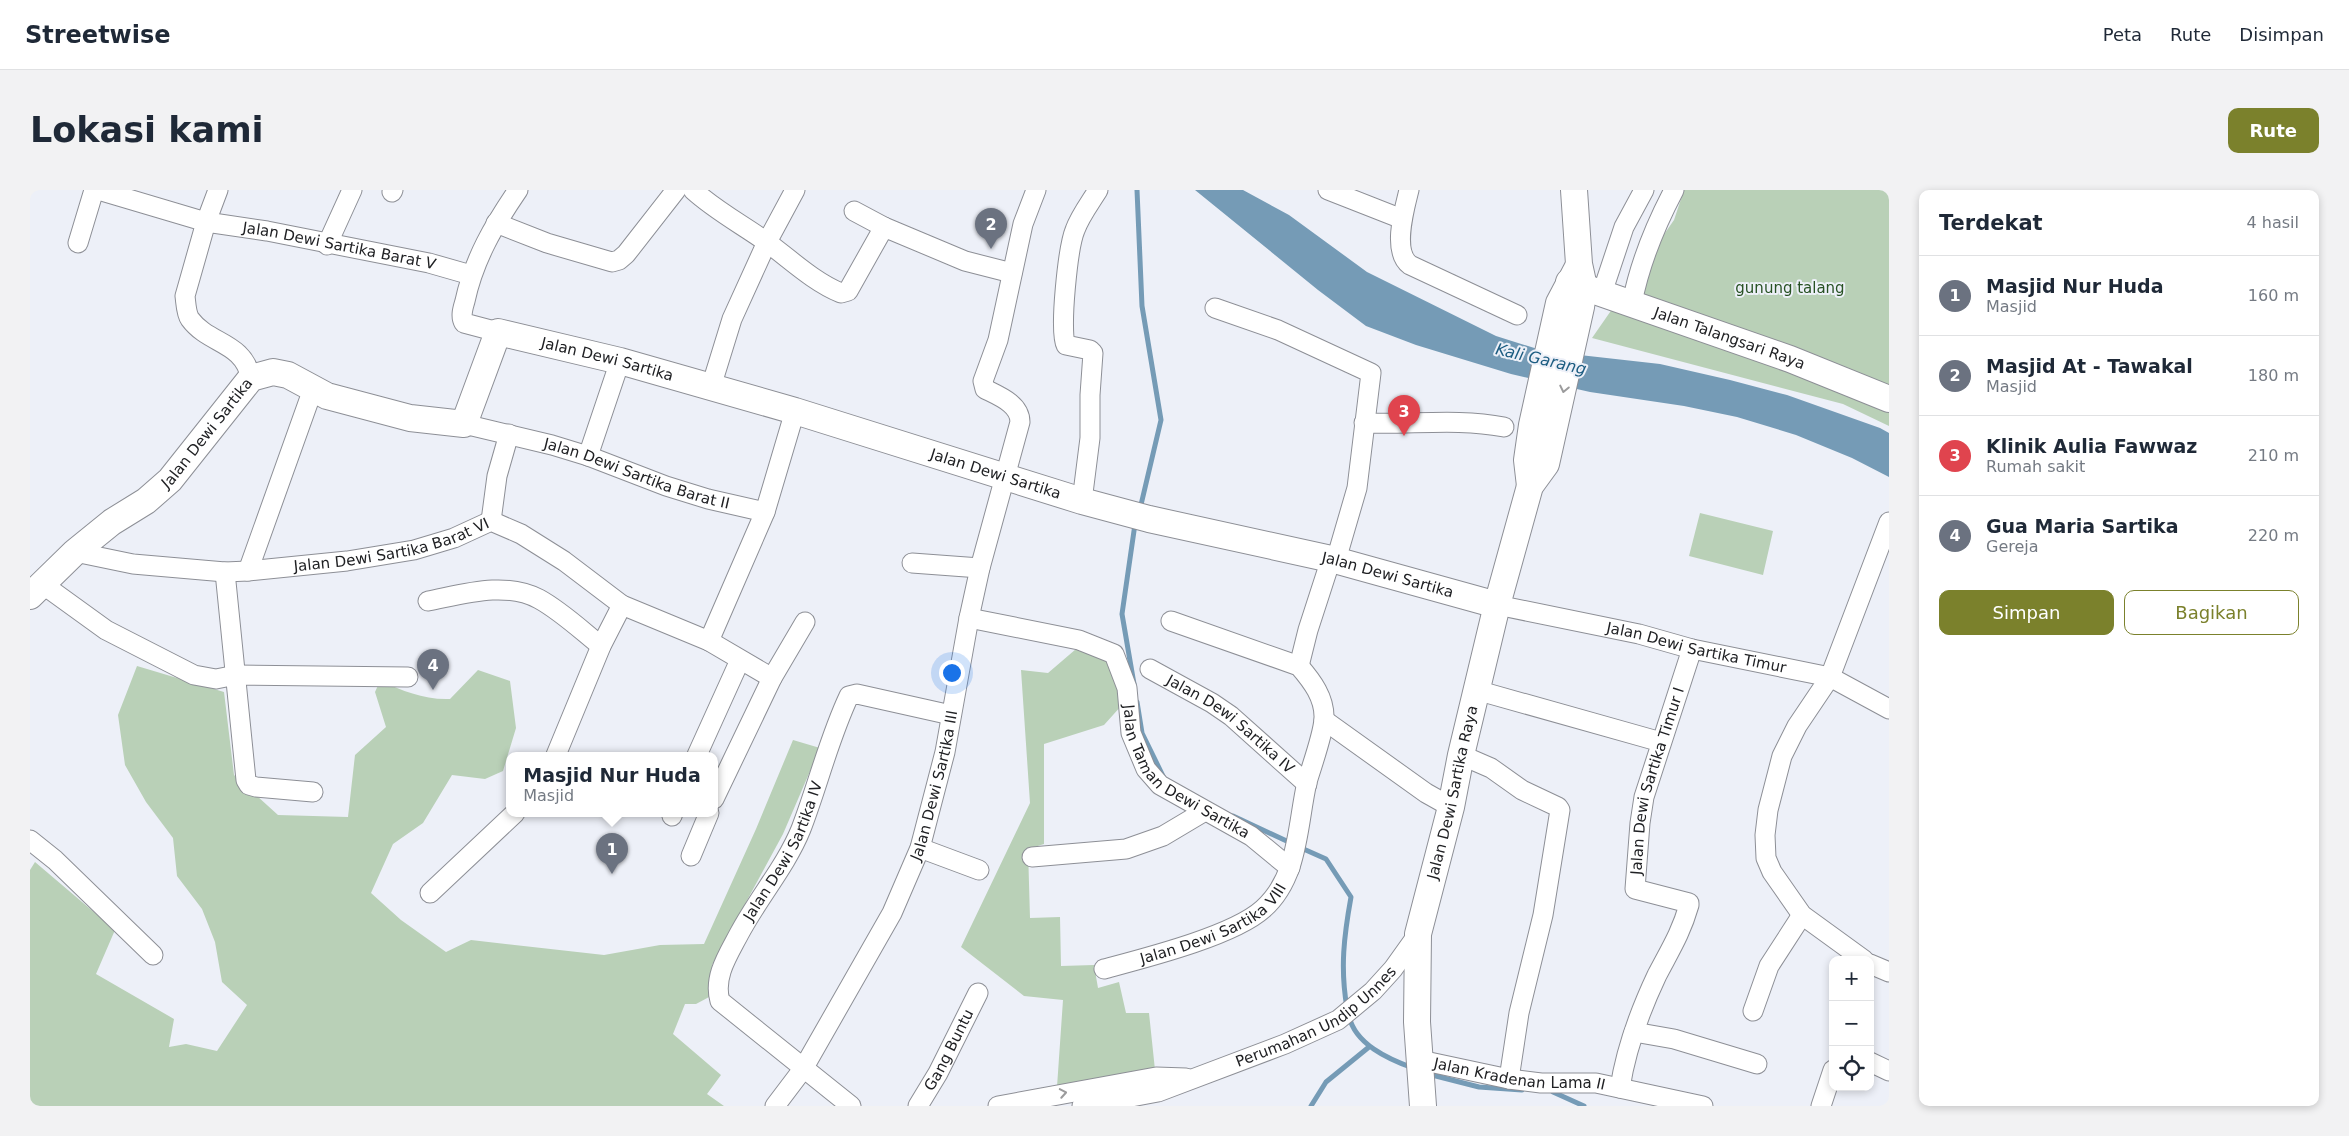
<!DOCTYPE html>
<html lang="id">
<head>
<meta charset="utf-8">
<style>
	body { margin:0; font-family:"DejaVu Sans",sans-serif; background:#f2f2f3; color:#1f2937 }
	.controls { position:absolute; right:15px; bottom:15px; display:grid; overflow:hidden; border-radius:10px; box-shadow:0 2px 8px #0003 }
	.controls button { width:45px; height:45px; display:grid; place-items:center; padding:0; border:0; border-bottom:1px solid #e0e1e3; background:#fff; color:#1f2937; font:25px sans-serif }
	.you { position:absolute; left:921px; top:482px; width:18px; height:18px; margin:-12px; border:4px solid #fff; border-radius:50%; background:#1a73e8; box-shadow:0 0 0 8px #1a73e833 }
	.badge { display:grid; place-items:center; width:32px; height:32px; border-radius:50%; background:#7b812c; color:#fff; font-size:16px; font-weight:700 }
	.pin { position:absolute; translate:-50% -41px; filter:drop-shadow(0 1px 2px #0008) }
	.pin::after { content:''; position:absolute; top:26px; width:18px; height:15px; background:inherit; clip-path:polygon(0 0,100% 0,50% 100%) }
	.popup { position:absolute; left:476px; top:562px; width:212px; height:65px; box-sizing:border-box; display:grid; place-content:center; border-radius:10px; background:#fff; filter:drop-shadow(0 1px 4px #0005); font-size:16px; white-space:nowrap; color:#747a83 }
	.popup b { font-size:19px; color:#1f2937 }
	.popup::after { content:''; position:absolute; left:50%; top:100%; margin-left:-10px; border:10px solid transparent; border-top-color:#fff }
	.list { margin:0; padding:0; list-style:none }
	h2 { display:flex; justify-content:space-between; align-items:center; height:65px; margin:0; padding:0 20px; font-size:21px }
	h2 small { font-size:16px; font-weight:400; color:#747a83 }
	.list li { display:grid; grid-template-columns:32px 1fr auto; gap:15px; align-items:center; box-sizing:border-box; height:80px; padding:0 20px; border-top:1px solid #e0e1e3 }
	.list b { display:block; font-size:19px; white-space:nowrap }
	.list p { margin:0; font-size:16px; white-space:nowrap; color:#747a83 }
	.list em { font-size:16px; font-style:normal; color:#747a83 }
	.actions { display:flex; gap:10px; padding:15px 20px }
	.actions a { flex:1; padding:11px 0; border:1px solid #7b812c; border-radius:10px; text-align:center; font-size:18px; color:#7b812c }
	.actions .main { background:#7b812c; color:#fff }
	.icon { flex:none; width:28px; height:28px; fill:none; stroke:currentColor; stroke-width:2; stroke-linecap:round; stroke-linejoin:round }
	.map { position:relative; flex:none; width:1859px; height:916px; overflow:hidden; border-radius:10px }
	header { display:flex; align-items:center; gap:30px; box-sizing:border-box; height:70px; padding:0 25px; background:#fff; border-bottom:1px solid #e0e1e3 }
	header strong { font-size:24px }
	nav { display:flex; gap:28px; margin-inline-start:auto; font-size:18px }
	.intro { display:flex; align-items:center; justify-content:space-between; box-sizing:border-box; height:120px; padding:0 30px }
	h1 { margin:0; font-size:35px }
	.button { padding:12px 22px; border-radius:10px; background:#7b812c; color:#fff; font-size:18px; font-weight:700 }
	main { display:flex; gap:30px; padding:0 30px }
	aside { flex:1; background:#fff; border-radius:10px; box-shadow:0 2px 8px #0003 }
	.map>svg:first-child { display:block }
</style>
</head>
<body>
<header>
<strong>Streetwise</strong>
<nav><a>Peta</a><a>Rute</a><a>Disimpan</a></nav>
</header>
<div class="intro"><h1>Lokasi kami</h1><a class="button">Rute</a></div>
<main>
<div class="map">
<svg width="1859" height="916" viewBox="0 0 1859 916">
	<rect width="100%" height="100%" fill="#edf0f8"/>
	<path fill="#b9d0b7" d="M1654 0H1859V236L1813 214 1562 148 1644 30Z
		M1670 323 1743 341 1733 385 1659 366Z
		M1046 459 1083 473 1092 515 1074 535 1014 554V654L998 659 1000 728 1030 727 1031 776 1064 775 1068 798 1089 792 1096 823H1119L1125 880 1027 897 1033 810 994 806 931 757 1000 613 991 480 1018 483Z
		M107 476 194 502 204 585 248 625 318 627 325 565 356 537 345 502 350 491C374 501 394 510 420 509L448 480 480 491 486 538 473 581 455 589 422 585 393 633 363 654 341 703 371 730 416 762 441 750 574 765 630 755 674 754 726 639 763 550 790 558 753 644 682 775 681 806 666 814H655L643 844 691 885 677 904 694 916H0V680L5 672 85 740 66 784 144 829 139 857 156 854 187 861 217 815 192 792 185 752 172 719 147 686 143 648 116 612 95 575 88 525Z"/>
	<path fill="#759bb6" d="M1165 0H1213L1259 25 1337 82 1466 146 1514 161 1630 174 1700 190 1757 205 1850 238 1859 243V287L1822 268 1766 245 1707 227 1654 216 1560 202 1481 184 1386 155 1336 136 1288 100Z"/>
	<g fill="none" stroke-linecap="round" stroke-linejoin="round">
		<path stroke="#759bb6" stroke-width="5" d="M1107 0 1112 116 1131 230 1110 319
			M1104 494 1092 424 1105 334
			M1107 512 1112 543 1133 586
			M1203 626 1261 653
			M1269 657 1296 669 1321 707C1314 746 1310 778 1317 818
			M1319 826C1325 854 1358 869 1383 878
			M1398 884 1449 897 1492 900
			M1523 902 1554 916
			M1281 916 1296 892 1339 857"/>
		<g stroke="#8d8f96" stroke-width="21">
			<g id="street">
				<path id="s1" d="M68 0 176 32 237 41 399 73 441 85"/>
				<path d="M188 0 176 32 155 106C156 113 156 123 160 129 179 155 213 151 221 188"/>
				<path d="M663 0C686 21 713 35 738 53 761 70 784 92 811 103L818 101 854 37 935 71 982 83"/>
				<path d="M1298 0 1372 29"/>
				<path d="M1379 0C1374 20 1362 62 1380 75L1487 125"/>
				<path d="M362 2 363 0"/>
				<path d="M824 21 854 37"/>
				<path d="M466 33 517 53 582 72 589 70 596 64 646 0"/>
				<path d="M48 53 64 0"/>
				<path d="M297 55 322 0"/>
				<path d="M1572 103 1594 37 1614 0"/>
				<path d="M1602 113C1610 72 1625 36 1644 0"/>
				<path d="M1185 118 1248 140 1341 183 1327 298 1306 370"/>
				<path d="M468 142 434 133C430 126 433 118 435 111 444 69 464 35 488 0"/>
				<path d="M681 197 702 129 737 52 765 0"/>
				<path d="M1334 233C1381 235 1427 228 1474 237"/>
				<path id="s2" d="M434 234 522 255 558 266 636 296 678 309 735 322"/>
				<path d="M558 266 590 171"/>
				<path d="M1052 311 1060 248V205L1063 163 1060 160 1036 155C1029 142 1038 57 1045 40 1050 26 1060 13 1068 0"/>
				<path d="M461 331 467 286 479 244"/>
				<path id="s3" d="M45 362 103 374 195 382 218 381 317 371 384 360 424 348 461 331 491 344 534 371 592 415 679 451 742 488"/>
				<path d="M882 373 950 378"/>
				<path d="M218 381 283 199"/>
				<path d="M195 382 216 590 219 595 226 597 283 602"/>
				<path d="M11 393 76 440 164 485 186 489 206 485 378 487"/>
				<path d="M398 411C434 404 475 391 509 409 531 421 551 440 571 456"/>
				<path id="s4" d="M1467 415 1609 444 1662 459 1800 487 1859 519"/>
				<path id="s5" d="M939 428 1049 450 1084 464 1097 498 1101 543 1116 579 1130 595 1221 646 1260 678"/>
				<path d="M679 451 735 322 765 221"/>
				<path d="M1269 476 1278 440 1301 369"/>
				<path id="s6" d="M1120 479 1182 513 1201 526 1277 594"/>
				<path d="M1446 500 1631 552"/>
				<path d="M1294 530 1396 603 1421 617"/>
				<path d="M526 565 571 456 592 415"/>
				<path d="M667 565 710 470"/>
				<path d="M1431 565 1461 578 1492 600 1528 617 1530 620 1513 725 1489 823 1479 889"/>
				<path d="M684 609 742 488 775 432"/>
				<path d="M642 626 643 623"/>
				<path d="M0 650 25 670 123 765"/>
				<path d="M890 658 949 680"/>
				<path d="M661 666 679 623"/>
				<path d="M1002 667 1096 659 1133 646 1175 621"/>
				<path d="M400 703 485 623"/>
				<path d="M1834 770 1772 725 1742 682 1736 668 1735 645 1738 620 1752 566 1767 536 1800 487 1859 332"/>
				<path d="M1840 774 1859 782"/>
				<path id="s7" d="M1074 779C1115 768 1203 746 1233 719 1269 687 1267 636 1277 592 1282 575 1293 545 1294 529 1295 508 1282 491 1269 476L1141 431"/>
				<path d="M1723 821 1739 776 1772 725"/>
				<path d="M1604 842 1644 849 1727 874"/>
				<path id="s8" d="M1390 870 1479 889 1511 893H1566L1673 916"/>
				<path d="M1840 872 1859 881"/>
				<path id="s9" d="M1590 898C1596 858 1610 821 1627 785 1640 760 1651 743 1659 715V713L1605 699 1610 633 1614 607 1662 459"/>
				<path id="s10" d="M745 916 773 879 862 723 890 658 915 562 939 428 950 378 990 232C990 214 969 206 955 199L953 191 968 150 993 34 1006 0"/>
				<path id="s11" d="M821 916 690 811C683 787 698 765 709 744 728 708 756 676 771 639 788 595 799 548 819 506L827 504 921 525"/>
				<path id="s12" d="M888 916 908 883 948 803"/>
				<path d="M968 916 1126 887 1156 888"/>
				<path id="s13" d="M1052 916 1128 902 1255 854 1308 830 1343 801 1363 779 1388 744"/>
				<path d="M1791 916 1803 880"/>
			</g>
		</g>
		<g stroke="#8d8f96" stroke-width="28">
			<g id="secondary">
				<path id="s14" d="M1539 92 1760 169 1859 209"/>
				<path d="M1500 296 1497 270 1502 235 1529 113 1548 77"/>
				<path id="s15" d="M0 406 45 362 82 332 116 311 140 290 221 188 243 182 258 185 297 206 380 228 434 234 468 142 590 171 765 221 1052 311 1119 329 1301 369 1467 415"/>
				<path id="s16" d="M1393 916 1387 832 1388 744 1421 617 1431 565 1467 415 1500 296 1516 274 1551 117 1554 97 1549 74 1544 0"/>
			</g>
		</g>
		<use href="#street" stroke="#fff" stroke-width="19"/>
		<use href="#secondary" stroke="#fff" stroke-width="26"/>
	</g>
	<defs><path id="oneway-chevron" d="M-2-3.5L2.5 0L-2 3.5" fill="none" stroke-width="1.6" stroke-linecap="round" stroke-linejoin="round" transform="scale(1.25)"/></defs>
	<g stroke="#9b9b9c">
		<use href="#oneway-chevron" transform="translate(1534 199) rotate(102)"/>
		<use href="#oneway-chevron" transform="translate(1033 903) rotate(-10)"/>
	</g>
	<g text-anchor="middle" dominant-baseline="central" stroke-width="4" stroke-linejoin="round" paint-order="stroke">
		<g font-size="15" fill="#202124" stroke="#edf0f8">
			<text stroke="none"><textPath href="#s1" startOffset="248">Jalan Dewi Sartika Barat V</textPath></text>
			<text stroke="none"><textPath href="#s14" startOffset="170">Jalan Talangsari Raya</textPath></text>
			<text stroke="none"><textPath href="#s15" startOffset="746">Jalan Dewi Sartika</textPath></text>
			<text stroke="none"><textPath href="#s15" startOffset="242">Jalan Dewi Sartika</textPath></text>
			<text stroke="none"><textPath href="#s2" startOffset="180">Jalan Dewi Sartika Barat II</textPath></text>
			<text stroke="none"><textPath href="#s15" startOffset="1151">Jalan Dewi Sartika</textPath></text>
			<text stroke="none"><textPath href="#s3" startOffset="321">Jalan Dewi Sartika Barat VI</textPath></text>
			<text stroke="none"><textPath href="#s15" startOffset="1556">Jalan Dewi Sartika</textPath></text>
			<text stroke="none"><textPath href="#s4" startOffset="204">Jalan Dewi Sartika Timur</textPath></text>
			<text stroke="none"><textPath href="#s6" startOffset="98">Jalan Dewi Sartika IV</textPath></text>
			<text stroke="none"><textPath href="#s5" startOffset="298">Jalan Taman Dewi Sartika</textPath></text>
			<text stroke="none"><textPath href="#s9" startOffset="365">Jalan Dewi Sartika Timur I</textPath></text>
			<text stroke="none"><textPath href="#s10" startOffset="361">Jalan Dewi Sartika III</textPath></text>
			<text stroke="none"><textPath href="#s16" startOffset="318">Jalan Dewi Sartika Raya</textPath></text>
			<text stroke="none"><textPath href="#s11" startOffset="334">Jalan Dewi Sartika IV</textPath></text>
			<text stroke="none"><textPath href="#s7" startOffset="120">Jalan Dewi Sartika VIII</textPath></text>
			<text stroke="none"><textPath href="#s13" startOffset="254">Perumahan Undip Unnes</textPath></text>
			<text stroke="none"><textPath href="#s12" startOffset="64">Gang Buntu</textPath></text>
			<text stroke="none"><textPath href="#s8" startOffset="101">Jalan Kradenan Lama II</textPath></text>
		</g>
		<g font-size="15" fill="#275123" stroke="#edf0f8">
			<text x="1760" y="98">gunung talang</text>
		</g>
		<g font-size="16" font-style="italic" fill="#1c5c81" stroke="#edf0f8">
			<text transform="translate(1511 169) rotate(13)">Kali Garang</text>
		</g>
	</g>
</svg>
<div class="controls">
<button>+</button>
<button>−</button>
<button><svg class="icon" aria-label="locate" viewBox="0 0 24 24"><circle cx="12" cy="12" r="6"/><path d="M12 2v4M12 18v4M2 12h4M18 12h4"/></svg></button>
</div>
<div class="you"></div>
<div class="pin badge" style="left:582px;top:684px;background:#6b7280">1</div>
<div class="popup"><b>Masjid Nur Huda</b>Masjid</div>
<div class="pin badge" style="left:961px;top:59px;background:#6b7280">2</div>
<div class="pin badge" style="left:1374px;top:246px;background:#e0444e">3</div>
<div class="pin badge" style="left:403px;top:500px;background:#6b7280">4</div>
</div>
<aside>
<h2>Terdekat<small>4 hasil</small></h2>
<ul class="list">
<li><span class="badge" style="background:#6b7280">1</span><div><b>Masjid Nur Huda</b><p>Masjid</p></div><em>160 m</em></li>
<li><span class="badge" style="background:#6b7280">2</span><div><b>Masjid At - Tawakal</b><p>Masjid</p></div><em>180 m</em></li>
<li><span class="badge" style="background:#e0444e">3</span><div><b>Klinik Aulia Fawwaz</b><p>Rumah sakit</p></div><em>210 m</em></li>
<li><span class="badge" style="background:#6b7280">4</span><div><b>Gua Maria Sartika</b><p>Gereja</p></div><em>220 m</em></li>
</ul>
<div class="actions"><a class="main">Simpan</a><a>Bagikan</a></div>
</aside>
</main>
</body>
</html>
